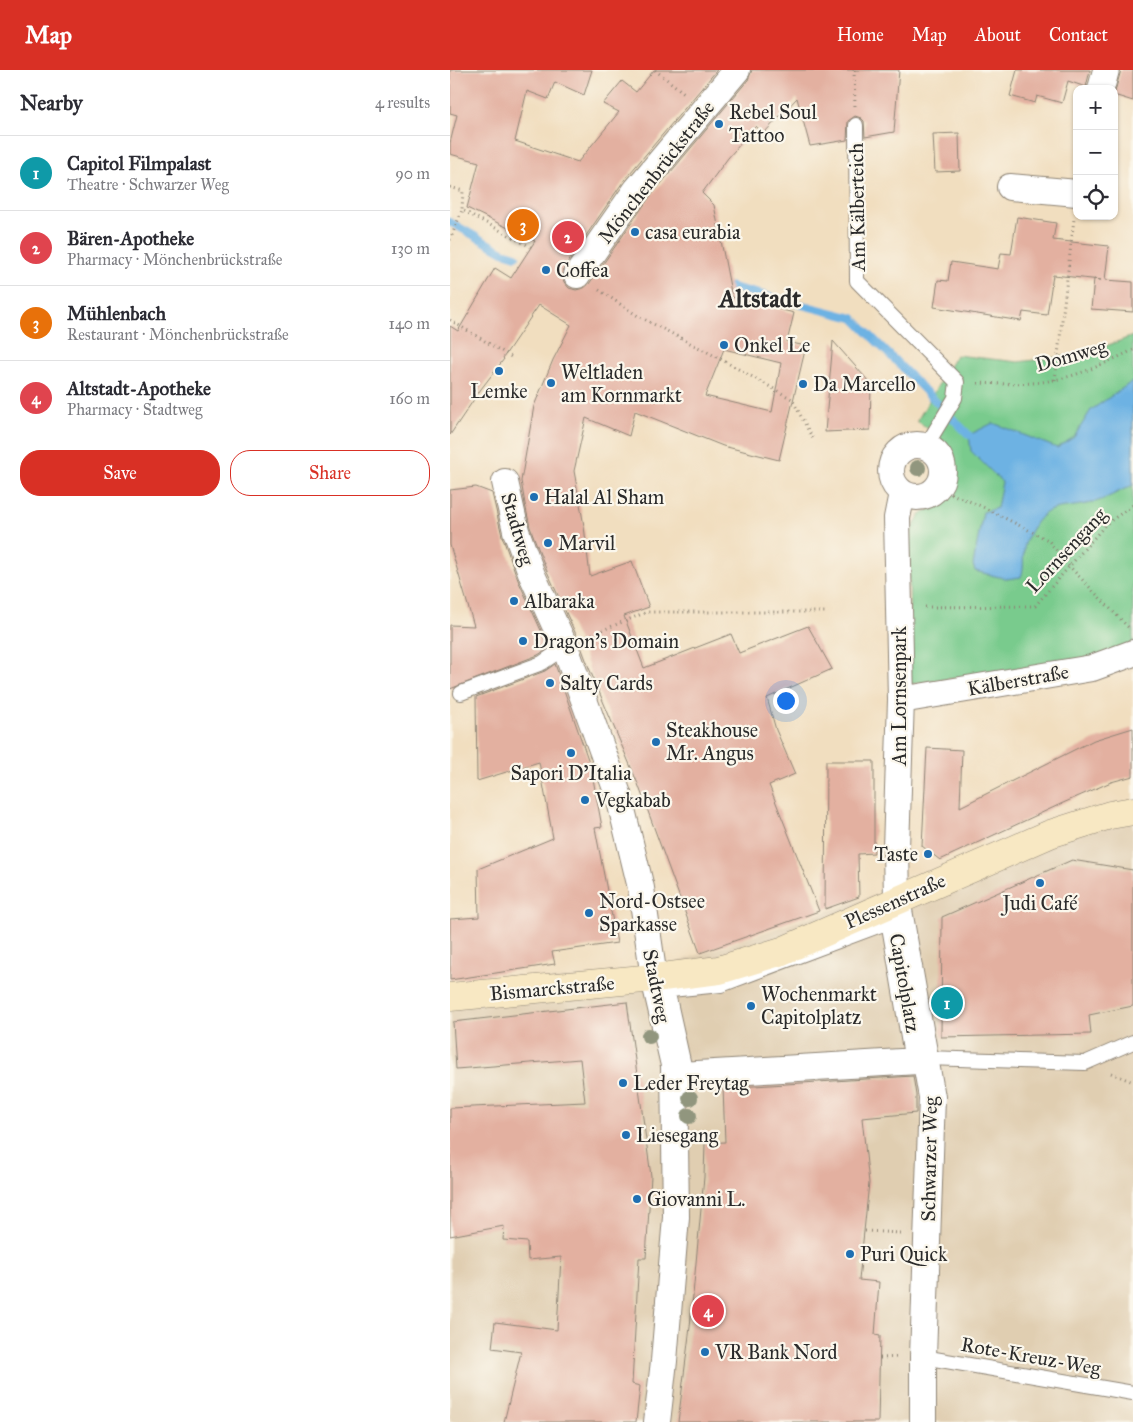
<!DOCTYPE html>
<html lang="en">
<head>
<meta charset="utf-8">
<style>
	body { margin:0; font-family:"IM FELL Great Primer",serif; background:#f7f7f7; color:#2b2b33 }
	.controls { position:absolute; right:15px; top:15px; display:grid; overflow:hidden; border-radius:10px; box-shadow:0 1px 4px #0004 }
	.controls button { width:45px; height:45px; display:grid; place-items:center; padding:0; border:0; border-bottom:1px solid #e1e1e2; background:#fff; color:#2b2b33; font:25px sans-serif }
	.you { position:absolute; left:335px; top:630px; width:18px; height:18px; margin:-12px; border:4px solid #fff; border-radius:50%; background:#1a73e8; box-shadow:0 0 0 8px #1a73e833 }
	.badge { display:grid; place-items:center; width:32px; height:32px; border-radius:50%; background:#d93025; color:#fff; font-size:16px; font-weight:700 }
	.pin { position:absolute; translate:-50% -50%; border:2px solid #fff; box-shadow:0 1px 5px #0006 }
	.list { margin:0; padding:0; list-style:none }
	h2 { display:flex; justify-content:space-between; align-items:center; height:65px; margin:0; padding:0 20px; font-size:21px }
	h2 small { font-size:16px; font-weight:400; color:#7c7c81 }
	.list li { display:grid; grid-template-columns:32px 1fr auto; gap:15px; align-items:center; box-sizing:border-box; height:75px; padding:0 20px; border-top:1px solid #e1e1e2 }
	.list b { display:block; font-size:19px; white-space:nowrap }
	.list p { margin:0; font-size:16px; white-space:nowrap; color:#7c7c81 }
	.list em { font-size:16px; font-style:normal; color:#7c7c81 }
	.actions { display:flex; gap:10px; padding:15px 20px }
	.actions a { flex:1; padding:11px 0; border:1px solid #d93025; border-radius:20px; text-align:center; font-size:18px; color:#d93025 }
	.actions .main { background:#d93025; color:#fff }
	.icon { flex:none; width:28px; height:28px; fill:none; stroke:currentColor; stroke-width:2; stroke-linecap:round; stroke-linejoin:round }
	.map { position:relative; flex:none; width:683px; height:1352px; overflow:hidden }
	header { display:flex; align-items:center; gap:30px; box-sizing:border-box; height:70px; padding:0 25px; background:#d93025; color:#fff }
	header strong { font-size:24px }
	nav { display:flex; gap:28px; margin-inline-start:auto; font-size:18px }
	main { display:flex }
	aside { flex:1; background:#fff }
	.map>svg:first-child { display:block }
</style>
</head>
<body>
<header>
<strong>Map</strong>
<nav><a>Home</a><a>Map</a><a>About</a><a>Contact</a></nav>
</header>
<main>
<aside>
<h2>Nearby<small>4 results</small></h2>
<ul class="list">
<li><span class="badge" style="background:#0f9aa8">1</span><div><b>Capitol Filmpalast</b><p>Theatre · Schwarzer Weg</p></div><em>90 m</em></li>
<li><span class="badge" style="background:#e0444e">2</span><div><b>Bären-Apotheke</b><p>Pharmacy · Mönchenbrückstraße</p></div><em>130 m</em></li>
<li><span class="badge" style="background:#e8710a">3</span><div><b>Mühlenbach</b><p>Restaurant · Mönchenbrückstraße</p></div><em>140 m</em></li>
<li><span class="badge" style="background:#e0444e">4</span><div><b>Altstadt-Apotheke</b><p>Pharmacy · Stadtweg</p></div><em>160 m</em></li>
</ul>
<div class="actions"><a class="main">Save</a><a>Share</a></div>
</aside>
<div class="map">
<svg width="683" height="1352" viewBox="0 0 683 1352">
	<rect width="100%" height="100%" fill="#fbf7ec"/>
	<filter id="ink" filterUnits="userSpaceOnUse"><feTurbulence type="fractalNoise" baseFrequency=".02" numOctaves="2"/><feDisplacementMap in="SourceGraphic" scale="10" xChannelSelector="R" yChannelSelector="G"/><feConvolveMatrix kernelMatrix="1 2 1 2 8 2 1 2 1" color-interpolation-filters="sRGB"/></filter>
	<filter id="wash" filterUnits="userSpaceOnUse"><feTurbulence type="fractalNoise" baseFrequency=".0096" numOctaves="4" result="noise"/><feDisplacementMap in="SourceGraphic" scale="20" xChannelSelector="R" yChannelSelector="G"/><feGaussianBlur stdDeviation="1.12" result="paint"/><feColorMatrix in="noise" values="0 0 0 0 0 0 0 0 0 0 0 0 0 0 0 0 0 1.4 0 .05"/><feComposite in="paint" operator="in"/></filter>
	<g filter="url(#wash)">
		<rect width="100%" height="100%" fill="#f1debf"/>
		<path fill="#e0ceb1" d="M683 730V1352H0V919L203 900 464 812Z"/>
		<path fill="#79cb8d" stroke="#527b5c" d="M683 266V573L643 590 460 614 459 466 469 446 498 428 507 408 489 366 467 351 506 285 568 292 634 284Z"/>
		<path fill="#6db2e3" stroke="#4c6e87" d="M683 311V415C669 421 655 430 641 433 607 441 596 431 578 466 570 482 576 496 571 507L557 509 525 501 523 495 533 442 547 438 552 412 521 381 519 365 543 353 607 378 624 367 641 340Z"/>
		<g fill="none" stroke-linecap="round" stroke-linejoin="round">
			<path stroke="#6db2e3" stroke-width="8" d="M0 152 53 182 66 186
				M270 214 403 248 519 365"/>
		</g>
		<g id="blocks">
			<path fill="#e3b0a0" fill-rule="evenodd" d="M0 0H142L134 25 105 12 98 29 77 21 65 71 128 92 169 42 153 34 172 11 186 22 204 0H267L175 109 115 196 112 204 114 212 119 218 126 220 134 218 139 214 199 128 298 10 302 0H449L444 62 415 67 414 51 411 48 405 46 398 51 397 70 360 76 347 28 313 64 306 56 278 88 252 123 264 135 282 227 344 243 337 272 356 276 329 390 273 376 185 341 179 366 136 348 124 401 134 456 140 506 182 491 199 537 174 546 194 598 281 564 289 583 358 556 382 599 317 628 326 660 345 704 319 715 369 841 250 883 188 714 139 598 129 571 96 499 80 457 75 434 71 411 84 336 103 290 121 255 89 235 53 288 54 289 31 319 0 365V256L8 261 45 198 61 208 85 171 17 138 29 92 0 84V73L7 45 0 43ZM274 279 331 293 322 342 255 326Z
				M567 0H640L636 17 618 11 612 33 587 26 585 33 560 26Z
				M671 0H683V31L664 25Z
				M509 63 510 101 485 102 483 64Z
				M567 147 606 153 603 170 659 176 655 210 683 212V242L641 239 644 209 651 210 603 205 597 245 573 242 571 251 484 237 488 210 498 211 501 192 548 199 551 183 561 184Z
				M383 271 421 314 420 360 375 362Z
				M26 417 42 423 52 466 68 510 99 578 88 585 0 619V555L24 556 0 475V420Z
				M105 594 141 698 152 757 145 758 167 873 102 882 105 894 0 910V849L29 847 28 799 103 768 89 692 27 711 26 627 95 601Z
				M683 658V706L661 712 613 733 490 790 472 776 477 678 512 680 510 737 644 670Z
				M376 691H424V783L408 784 409 827 375 839Z
				M622 790 683 800V936L639 945 641 964 491 967 492 847Z
				M177 932 201 1106 196 1188H189L182 1314 190 1316 186 1352H54L71 1282 42 1278 45 1252 107 1260 111 1187 78 1190 77 1172 53 1170 54 1156 0 1166V1038L135 1032 130 989 6 999 3 952Z
				M463 1006 466 1025V1043L412 1048 419 1113 409 1210 429 1212 425 1265 430 1266 428 1352H228L240 1257 254 1107 255 1073 275 1072 273 1018Z"/>
		</g>
	</g>
	<g filter="url(#ink)">
		<use href="#blocks" fill-opacity="0" stroke="#8e8475" stroke-width="1"/>
		<g fill="none" stroke-linecap="round" stroke-linejoin="round">
			<g stroke="#8e8475" stroke-width="16">
				<path id="lane" d="M406 55 407 211 507 312 505 328 476 376
					M11 623 92 593 115 577
					M475 988 635 993 683 972
					M473 1287 683 1323"/>
			</g>
			<g stroke="#8e8475" stroke-width="28">
				<path id="street" d="M651 19 656 0
					M560 117 627 123
					M127 205 187 119 287 0
					M441 401a26 26 0 1 1 52 0a26 26 0 1 1-52 0Z
					M55 412 66 461 82 505 115 577 169 727 191 818 204 908 224 995 226 1147 214 1291 207 1352
					M452 423 447 448 451 630 446 778 447 829 482 1027 473 1287V1352
					M451 630 642 598 683 583
					M443 844 468 991 230 1005 210 915 270 909Z"/>
			</g>
			<g stroke="#8e8475" stroke-width="29">
				<path id="secondary" d="M0 927 204 908 269 900 332 881 600 764 660 745 683 741"/>
			</g>
			<path stroke="#8e8475" stroke-width="3" stroke-dasharray="1 4" stroke-linecap="butt" d="M205 0 234 23
				M404 0 405 37
				M0 117 13 121 12 140 81 177
				M0 170 12 140
				M149 220 188 246 265 286 342 329 364 371
				M0 250 63 288
				M605 310 624 149
				M528 313C553 314 579 315 604 310 631 305 658 292 683 280
				M487 418 531 436 598 470 619 496 679 558
				M475 537 585 536 656 454 683 435
				M138 566 197 542H377
				M661 1003 683 1012
				M415 1161 451 1163
				M430 1288 448 1287"/>
			<use href="#lane" stroke="#fff" stroke-width="14"/>
			<use href="#street" stroke="#fff" stroke-width="26"/>
			<use href="#secondary" stroke="#f8e8c3" stroke-width="28"/>
		</g>
		<g fill="#91967e">
			<circle cx="468" cy="398" r="8"/>
			<circle cx="199" cy="966" r="8"/>
			<circle cx="240" cy="1028" r="8"/>
			<circle cx="239" cy="1046" r="8"/>
		</g>
	</g>
	<g fill="#1f6fb2" stroke="#fbf7ec" stroke-width="2">
		<circle cx="269" cy="54" r="5"/>
		<circle cx="185" cy="162" r="5"/>
		<circle cx="96" cy="200" r="5"/>
		<circle cx="274" cy="275" r="5"/>
		<circle cx="49" cy="301" r="5"/>
		<circle cx="101" cy="313" r="5"/>
		<circle cx="353" cy="314" r="5"/>
		<circle cx="84" cy="427" r="5"/>
		<circle cx="98" cy="473" r="5"/>
		<circle cx="64" cy="531" r="5"/>
		<circle cx="73" cy="571" r="5"/>
		<circle cx="100" cy="613" r="5"/>
		<circle cx="206" cy="672" r="5"/>
		<circle cx="121" cy="683" r="5"/>
		<circle cx="135" cy="730" r="5"/>
		<circle cx="478" cy="784" r="5"/>
		<circle cx="590" cy="813" r="5"/>
		<circle cx="139" cy="843" r="5"/>
		<circle cx="301" cy="936" r="5"/>
		<circle cx="173" cy="1013" r="5"/>
		<circle cx="176" cy="1065" r="5"/>
		<circle cx="187" cy="1129" r="5"/>
		<circle cx="400" cy="1184" r="5"/>
		<circle cx="255" cy="1282" r="5"/>
	</g>
	<g text-anchor="middle" dominant-baseline="central" stroke-width="4.5" stroke-linejoin="round" paint-order="stroke">
		<g font-size="20" fill="#2b2b2b" stroke="#fbf7ec" text-anchor="start">
			<text x="279" y="42">Rebel Soul<tspan x="279" dy="23">Tattoo</tspan></text>
			<text x="195" y="162">casa eurabia</text>
			<text x="106" y="200">Coffea</text>
			<text x="284" y="275">Onkel Le</text>
			<text x="111" y="302">Weltladen<tspan x="111" dy="23">am Kornmarkt</tspan></text>
			<text x="363" y="314">Da Marcello</text>
			<text x="49" y="321" text-anchor="middle">Lemke</text>
			<text x="94" y="427">Halal Al Sham</text>
			<text x="108" y="473">Marvil</text>
			<text x="74" y="531">Albaraka</text>
			<text x="83" y="571">Dragon's Domain</text>
			<text x="110" y="613">Salty Cards</text>
			<text x="216" y="660">Steakhouse<tspan x="216" dy="23">Mr. Angus</tspan></text>
			<text x="121" y="703" text-anchor="middle">Sapori D'Italia</text>
			<text x="145" y="730">Vegkabab</text>
			<text x="468" y="784" text-anchor="end">Taste</text>
			<text x="149" y="831">Nord-Ostsee<tspan x="149" dy="23">Sparkasse</tspan></text>
			<text x="590" y="833" text-anchor="middle">Judi Café</text>
			<text x="311" y="924">Wochenmarkt<tspan x="311" dy="23">Capitolplatz</tspan></text>
			<text x="183" y="1013">Leder Freytag</text>
			<text x="186" y="1065">Liesegang</text>
			<text x="197" y="1129">Giovanni L.</text>
			<text x="410" y="1184">Puri Quick</text>
			<text x="265" y="1282">VR Bank Nord</text>
		</g>
		<g font-size="20" fill="#2b2b2b" stroke="#fbf7ec">
			<text transform="translate(206 102) rotate(-52)">Mönchenbrückstraße</text>
			<text transform="translate(407 137) rotate(-91)">Am Kälberteich</text>
			<text transform="translate(621 285) rotate(-16)">Domweg</text>
			<text transform="translate(68 459) rotate(74)">Stadtweg</text>
			<text transform="translate(616 480) rotate(-47)">Lornsengang</text>
			<text transform="translate(568 610) rotate(-10)">Kälberstraße</text>
			<text transform="translate(449 626) rotate(-90)">Am Lornsenpark</text>
			<text transform="translate(445 831) rotate(-24)">Plessenstraße</text>
			<text transform="translate(455 913) rotate(80)">Capitolplatz</text>
			<text transform="translate(207 916) rotate(79)">Stadtweg</text>
			<text transform="translate(102 918) rotate(-5)">Bismarckstraße</text>
			<text transform="translate(479 1089) rotate(-89)">Schwarzer Weg</text>
			<text transform="translate(581 1286) rotate(10)">Rote-Kreuz-Weg</text>
		</g>
		<g font-size="25" font-weight="bold" fill="#2b2b2b" stroke="#fbf7ec">
			<text x="310" y="228">Altstadt</text>
		</g>
	</g>
</svg>
<div class="controls">
<button>+</button>
<button>−</button>
<button><svg class="icon" aria-label="locate" viewBox="0 0 24 24"><circle cx="12" cy="12" r="6"/><path d="M12 2v4M12 18v4M2 12h4M18 12h4"/></svg></button>
</div>
<div class="you"></div>
<div class="pin badge" style="left:497px;top:933px;background:#0f9aa8">1</div>
<div class="pin badge" style="left:118px;top:167px;background:#e0444e">2</div>
<div class="pin badge" style="left:73px;top:155px;background:#e8710a">3</div>
<div class="pin badge" style="left:258px;top:1241px;background:#e0444e">4</div>
</div>
</main>
</body>
</html>
